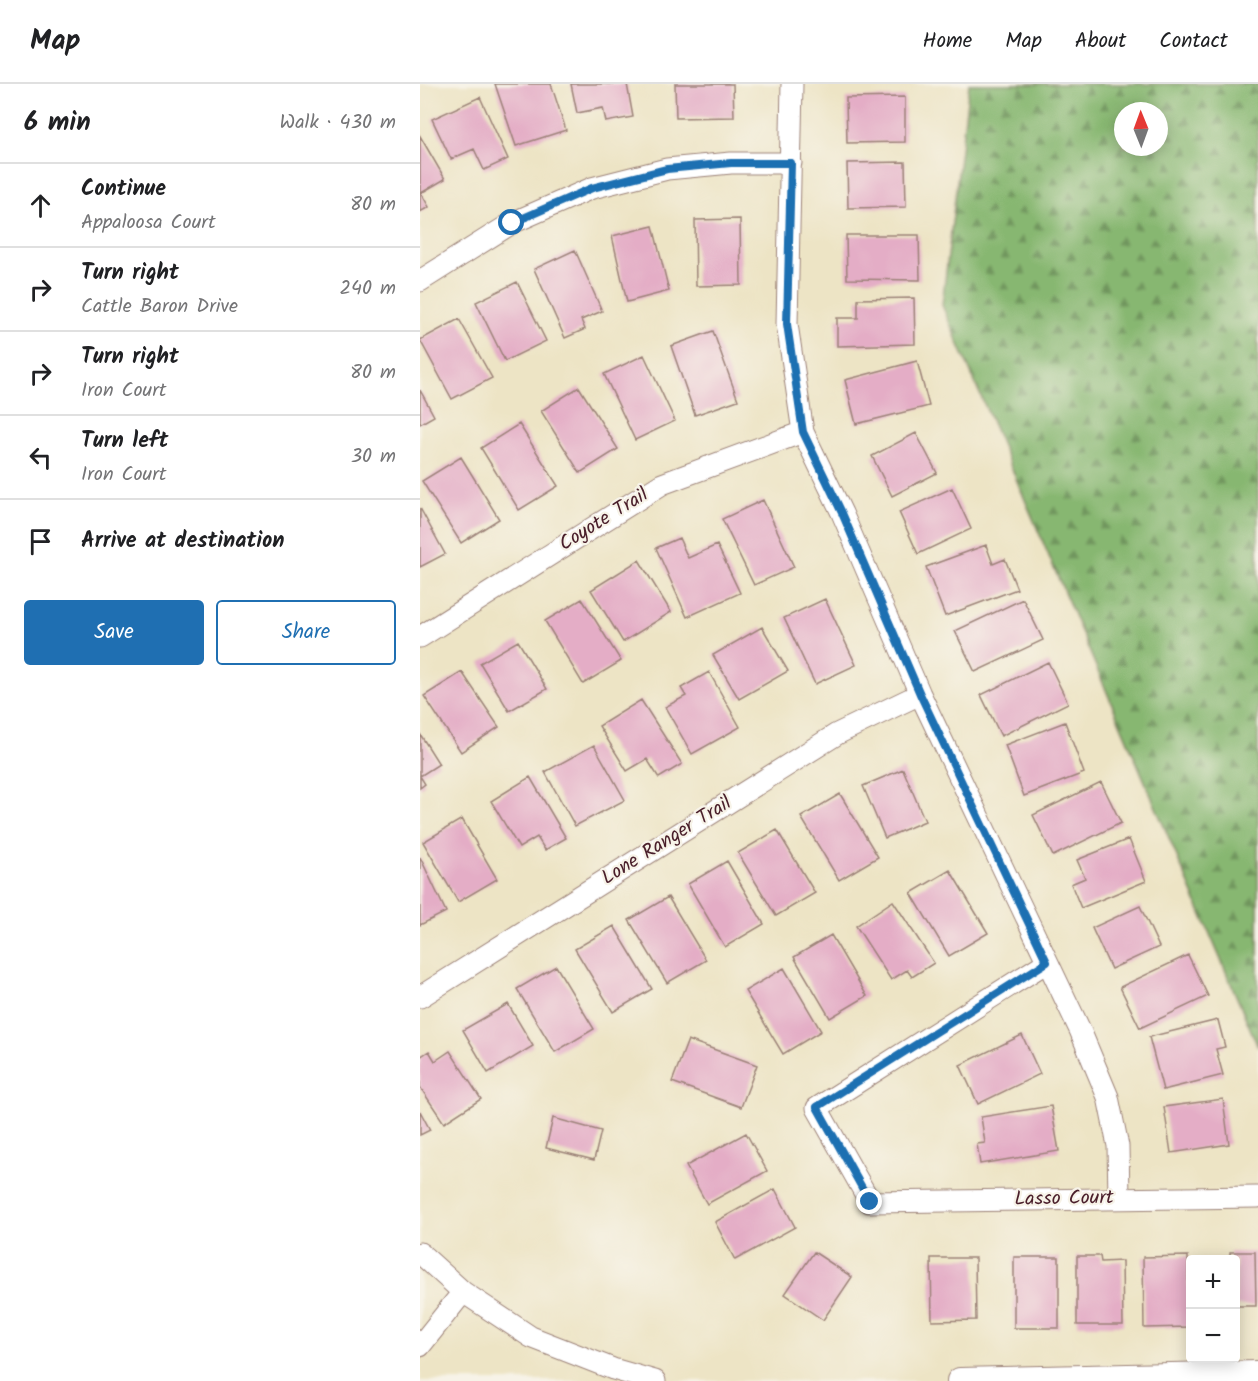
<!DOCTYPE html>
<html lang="en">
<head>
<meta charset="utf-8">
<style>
	body { margin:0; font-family:Kalam,sans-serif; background:#f2f2f2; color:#202124 }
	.controls { position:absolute; right:18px; bottom:18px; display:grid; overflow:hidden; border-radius:6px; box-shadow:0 3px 15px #0003 }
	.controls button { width:54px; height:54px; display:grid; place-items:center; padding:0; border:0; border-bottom:2px solid #e0e0e0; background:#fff; color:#202124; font:30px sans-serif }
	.compass { position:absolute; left:694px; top:18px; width:54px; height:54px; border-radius:50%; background:#fff; box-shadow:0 3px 15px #0003; rotate:359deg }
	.stop { position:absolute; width:18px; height:18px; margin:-14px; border:4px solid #1f6fb2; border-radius:50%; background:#fff }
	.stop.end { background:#1f6fb2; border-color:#fff; box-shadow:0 2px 6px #0008 }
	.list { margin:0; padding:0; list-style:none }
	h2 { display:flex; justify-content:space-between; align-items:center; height:78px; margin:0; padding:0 24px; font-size:26px }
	h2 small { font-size:20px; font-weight:400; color:#757577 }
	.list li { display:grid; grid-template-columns:39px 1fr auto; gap:18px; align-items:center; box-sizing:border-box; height:84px; padding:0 24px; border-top:2px solid #e0e0e0 }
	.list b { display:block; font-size:22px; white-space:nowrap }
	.list p { margin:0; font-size:20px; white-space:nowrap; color:#757577 }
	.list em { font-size:20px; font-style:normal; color:#757577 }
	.actions { display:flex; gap:12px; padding:18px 24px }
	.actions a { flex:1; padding:14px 0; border:2px solid #1f6fb2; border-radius:6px; text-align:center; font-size:21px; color:#1f6fb2 }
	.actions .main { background:#1f6fb2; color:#fff }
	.icon { flex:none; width:33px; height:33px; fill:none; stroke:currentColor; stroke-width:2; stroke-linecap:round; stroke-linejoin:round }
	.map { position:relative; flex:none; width:838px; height:1297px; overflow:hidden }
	header { display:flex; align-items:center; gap:36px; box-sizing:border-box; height:84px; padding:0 30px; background:#fff; border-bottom:2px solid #e0e0e0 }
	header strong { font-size:28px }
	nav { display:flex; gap:33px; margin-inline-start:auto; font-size:21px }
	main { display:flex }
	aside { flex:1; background:#fff }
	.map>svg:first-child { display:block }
</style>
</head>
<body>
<header>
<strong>Map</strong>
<nav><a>Home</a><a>Map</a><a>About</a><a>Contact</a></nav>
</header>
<main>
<aside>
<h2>6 min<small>Walk · 430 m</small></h2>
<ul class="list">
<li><svg class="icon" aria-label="ahead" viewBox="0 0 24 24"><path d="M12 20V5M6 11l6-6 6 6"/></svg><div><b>Continue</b><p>Appaloosa Court</p></div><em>80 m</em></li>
<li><svg class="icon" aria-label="right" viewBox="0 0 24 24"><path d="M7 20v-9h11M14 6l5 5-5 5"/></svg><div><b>Turn right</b><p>Cattle Baron Drive</p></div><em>240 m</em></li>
<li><svg class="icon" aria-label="right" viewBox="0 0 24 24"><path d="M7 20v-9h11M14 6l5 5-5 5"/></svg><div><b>Turn right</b><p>Iron Court</p></div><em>80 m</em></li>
<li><svg class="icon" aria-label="left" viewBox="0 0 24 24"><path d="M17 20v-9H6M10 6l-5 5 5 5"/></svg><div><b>Turn left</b><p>Iron Court</p></div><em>30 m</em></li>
<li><svg class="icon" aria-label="arrive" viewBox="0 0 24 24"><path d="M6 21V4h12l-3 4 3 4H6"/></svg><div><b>Arrive at destination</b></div></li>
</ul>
<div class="actions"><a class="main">Save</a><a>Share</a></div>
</aside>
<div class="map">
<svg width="838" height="1297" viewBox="0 0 838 1297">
	<defs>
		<pattern id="forest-firs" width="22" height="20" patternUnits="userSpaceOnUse" patternTransform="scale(1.5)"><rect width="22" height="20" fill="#87b771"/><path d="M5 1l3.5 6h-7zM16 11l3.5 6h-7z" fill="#70945d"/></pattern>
	</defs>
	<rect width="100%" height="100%" fill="#f7f3e8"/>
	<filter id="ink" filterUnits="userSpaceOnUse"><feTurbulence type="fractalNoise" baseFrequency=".0167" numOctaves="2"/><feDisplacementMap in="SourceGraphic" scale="12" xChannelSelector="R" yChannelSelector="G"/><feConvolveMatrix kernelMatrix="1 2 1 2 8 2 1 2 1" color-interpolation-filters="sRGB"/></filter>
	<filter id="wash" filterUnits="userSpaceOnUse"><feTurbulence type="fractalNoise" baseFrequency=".008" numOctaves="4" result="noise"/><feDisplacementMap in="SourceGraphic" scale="24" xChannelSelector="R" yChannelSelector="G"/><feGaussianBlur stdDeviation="1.35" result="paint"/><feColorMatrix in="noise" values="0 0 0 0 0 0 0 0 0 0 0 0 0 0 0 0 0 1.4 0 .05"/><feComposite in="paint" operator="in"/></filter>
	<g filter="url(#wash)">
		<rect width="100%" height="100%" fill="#ede4c5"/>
		<path fill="url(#forest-firs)" stroke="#686b4e" stroke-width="1.5" fill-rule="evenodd" d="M549 0H838V963L522 221ZM703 27H739V63H703Z"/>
		<g id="blocks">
			<path fill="#e4adc6" d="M75 0H131L146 46 96 62Z
				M151 0H207L213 33 186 38 183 24 157 29Z
				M255 0H313L314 33 256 34Z
				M60 13 88 75 64 86 54 65 31 75 12 35Z
				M485 13V58L427 59 426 14Z
				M0 52 25 95 1 109 9 123 0 128Z
				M485 78 486 123 428 124 427 79Z
				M320 135 321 201 276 202 275 136Z
				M233 142 249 207 207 218 192 152Z
				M426 151H499L500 196 427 195Z
				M155 166 182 227 161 236 165 245 145 254 114 185Z
				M97 198 126 257 85 277 56 218Z
				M494 214 495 260 417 262V234H438V215Z
				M39 235 72 294 32 315 0 256Z
				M293 247 318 316 275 331 251 262Z
				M224 271 255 337 215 356 184 290Z
				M497 277 509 322 436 340 425 296Z
				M159 303 198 365 160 389 121 327Z
				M0 306 14 332 0 340Z
				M99 340 138 402 99 426 61 364Z
				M496 349 517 389 472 412 452 372Z
				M41 373 79 435 41 459 2 397Z
				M532 404 551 445 498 470 479 428Z
				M343 416 374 483 334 501 302 435Z
				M0 424 25 470 0 483Z
				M259 454 268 474 297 461 320 509 267 533 236 464Z
				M566 461 573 480 585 475 597 505 525 532 506 483Z
				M219 476 251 528 203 558 171 506Z
				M162 515 201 577 163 600 125 537Z
				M405 515 436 581 395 600 364 534Z
				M603 515 623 556 555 588 535 547Z
				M342 543 368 587 319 615 293 571Z
				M98 557 127 605 89 627 60 579Z
				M628 578 648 619 581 652 561 611Z
				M42 588 79 643 41 668 4 612Z
				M289 588 320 643 272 670 245 623 266 612 261 604Z
				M221 616 262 680 239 694 227 675 207 687 179 642Z
				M645 638 664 689 604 712 585 661Z
				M0 650 19 680 0 692 5 700 0 704Z
				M174 661 205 716 155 742 125 688Z
				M483 685 505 737 465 754 443 702Z
				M110 693 146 754 125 766 117 753 99 764 71 717Z
				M681 698 701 739 633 772 613 731Z
				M420 710 458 773 419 796 381 733Z
				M42 735 77 795 38 818 3 758Z
				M357 746 395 809 356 832 318 769Z
				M709 755 726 797 661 824 651 800 665 794 657 776Z
				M0 773 26 828 0 841Z
				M307 777 344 840 305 863 268 800Z
				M530 786 568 849 529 872 491 809Z
				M248 813 286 876 247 899 209 836Z
				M473 817 514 879 492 893 487 886 471 896 436 842Z
				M720 822 739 863 691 885 672 844Z
				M194 842 232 905 193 928 155 865Z
				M411 851 447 912 410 934 374 873Z
				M768 871 788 912 720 944 700 903Z
				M136 882 174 945 135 968 97 905Z
				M364 884 401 947 363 970 325 907Z
				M88 920 113 962 68 989 43 946Z
				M798 936 805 963 796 965 803 991 743 1006 729 953Z
				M602 951 620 990 558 1020 540 981Z
				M268 956 337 981 321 1023 252 998Z
				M9 967 15 977 30 967 61 1015 24 1039 0 1003V973Z
				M803 1015 809 1060 751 1069 744 1023Z
				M631 1022 639 1067 560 1080 557 1060 565 1059 561 1033Z
				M0 1027 10 1046 0 1051Z
				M133 1034 181 1047 174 1076 126 1064Z
				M326 1049 347 1087 287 1120 266 1082Z
				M355 1105 375 1143 315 1176 295 1138Z
				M394 1168 432 1193 403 1236 365 1210Z
				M810 1168H835L836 1222H816V1176H810Z
				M657 1172H680L681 1178 702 1177 703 1241H657Z
				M768 1172 769 1243 724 1244 723 1173Z
				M594 1173H639V1244H594Z
				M511 1174H555L556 1236 512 1237Z"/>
		</g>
	</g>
	<g filter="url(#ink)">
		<use href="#blocks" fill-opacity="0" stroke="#9c8278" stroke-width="1.5"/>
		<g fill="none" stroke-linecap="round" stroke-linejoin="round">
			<g stroke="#9c8278" stroke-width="23">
				<path id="minor" d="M372 0 367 240 383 348 422 429 500 610 660 946 688 1013 698 1062 699 1114
					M0 197 92 139 172 104 247 85 311 79H371
					M0 553 242 400 383 348
					M627 878 397 1024 450 1118 838 1113
					M0 913 417 650 500 610
					M0 1169 43 1208 111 1253 193 1285 235 1297
					M0 1262 43 1208"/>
			</g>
			<g stroke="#9c8278" stroke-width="28">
				<path id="tertiary" d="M540 1297 838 1290"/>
			</g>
			<use href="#minor" stroke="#fff" stroke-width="21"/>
			<use href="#tertiary" stroke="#fff" stroke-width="26"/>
		</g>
	</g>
	<g fill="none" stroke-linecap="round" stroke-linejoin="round" filter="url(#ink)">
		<path stroke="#1f6fb2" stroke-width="8" d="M92 139 172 104 247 85 311 79H371L367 240 383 348 422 429 500 610 627 878 397 1023 450 1118"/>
	</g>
	<g text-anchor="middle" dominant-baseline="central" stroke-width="4.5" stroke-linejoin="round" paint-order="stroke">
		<g font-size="20" fill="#4a1f2b" stroke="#f7f3e8">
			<text transform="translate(184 436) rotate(-32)">Coyote Trail</text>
			<text transform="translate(247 757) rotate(-32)">Lone Ranger Trail</text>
			<text transform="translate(644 1115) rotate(-1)">Lasso Court</text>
		</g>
	</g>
</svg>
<div class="controls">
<button>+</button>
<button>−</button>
</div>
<svg class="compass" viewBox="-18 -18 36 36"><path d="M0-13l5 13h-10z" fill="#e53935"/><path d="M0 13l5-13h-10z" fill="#757577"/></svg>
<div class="stop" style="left:92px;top:139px"></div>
<div class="stop end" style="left:450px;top:1118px"></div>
</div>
</main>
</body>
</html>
